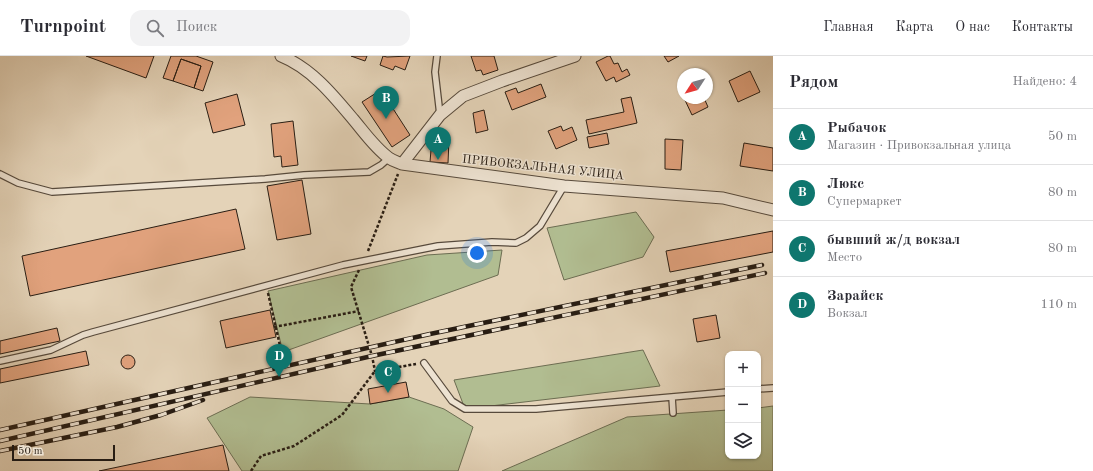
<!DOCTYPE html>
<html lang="ru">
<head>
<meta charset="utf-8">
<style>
	body { margin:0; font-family:"Old Standard TT",serif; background:#f2f2f3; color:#2b2b33 }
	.controls { position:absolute; right:12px; bottom:12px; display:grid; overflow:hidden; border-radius:8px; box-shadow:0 1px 3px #0004 }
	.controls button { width:36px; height:36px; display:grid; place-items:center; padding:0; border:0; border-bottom:1px solid #e1e1e2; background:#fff; color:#2b2b33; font:20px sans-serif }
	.compass { position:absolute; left:677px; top:12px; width:36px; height:36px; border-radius:50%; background:#fff; box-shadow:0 1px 3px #0004; rotate:234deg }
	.scale { position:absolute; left:12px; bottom:10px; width:103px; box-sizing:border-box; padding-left:4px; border:2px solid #281d13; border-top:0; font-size:11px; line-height:14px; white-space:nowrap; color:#281d13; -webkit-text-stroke:3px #ede2d1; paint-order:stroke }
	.you { position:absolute; left:477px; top:197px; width:14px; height:14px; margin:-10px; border:3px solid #fff; border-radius:50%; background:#1a73e8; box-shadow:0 0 0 6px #1a73e833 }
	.badge { display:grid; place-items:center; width:26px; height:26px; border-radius:50%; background:#0f766e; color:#fff; font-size:13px; font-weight:700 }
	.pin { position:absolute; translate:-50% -33px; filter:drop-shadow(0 1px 2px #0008) }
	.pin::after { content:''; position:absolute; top:21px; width:14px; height:12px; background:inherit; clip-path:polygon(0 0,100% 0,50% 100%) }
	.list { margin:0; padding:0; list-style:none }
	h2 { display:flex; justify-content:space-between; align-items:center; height:52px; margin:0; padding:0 16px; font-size:17px }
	h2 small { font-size:13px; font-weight:400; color:#7c7c81 }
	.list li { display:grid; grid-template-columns:26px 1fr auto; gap:12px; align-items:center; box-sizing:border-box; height:56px; padding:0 16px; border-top:1px solid #e1e1e2 }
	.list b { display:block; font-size:15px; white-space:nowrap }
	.list p { margin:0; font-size:13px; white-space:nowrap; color:#7c7c81 }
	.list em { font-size:13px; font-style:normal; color:#7c7c81 }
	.icon { flex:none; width:22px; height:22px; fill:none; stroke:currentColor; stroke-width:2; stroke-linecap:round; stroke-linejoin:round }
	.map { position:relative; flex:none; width:773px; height:415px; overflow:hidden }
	header { display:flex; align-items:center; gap:24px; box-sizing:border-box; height:56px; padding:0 20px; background:#fff; border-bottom:1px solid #e1e1e2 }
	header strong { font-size:19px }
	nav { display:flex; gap:22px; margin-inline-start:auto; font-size:14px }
	.search { width:280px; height:36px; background:#f2f2f3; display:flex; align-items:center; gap:10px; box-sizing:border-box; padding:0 14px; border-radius:12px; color:#7c7c81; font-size:15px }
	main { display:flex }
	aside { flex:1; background:#fff }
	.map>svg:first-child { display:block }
</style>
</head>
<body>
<header>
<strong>Turnpoint</strong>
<div class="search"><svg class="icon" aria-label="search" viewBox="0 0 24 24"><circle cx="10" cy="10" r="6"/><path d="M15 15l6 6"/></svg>Поиск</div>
<nav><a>Главная</a><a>Карта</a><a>О нас</a><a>Контакты</a></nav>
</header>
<main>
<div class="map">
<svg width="773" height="415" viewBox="0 0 773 415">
	<rect width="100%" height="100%" fill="#e4d3b8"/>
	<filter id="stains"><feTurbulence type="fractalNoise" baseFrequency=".005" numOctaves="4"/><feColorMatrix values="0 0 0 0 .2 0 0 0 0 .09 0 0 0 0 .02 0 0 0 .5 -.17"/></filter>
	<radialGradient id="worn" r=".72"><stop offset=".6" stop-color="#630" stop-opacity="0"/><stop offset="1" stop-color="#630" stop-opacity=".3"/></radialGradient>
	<path fill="#b1bd91" stroke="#6c6d52" d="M636 156 654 181 643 201 564 224 547 172Z
		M502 194 498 219 283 296 268 235 427 199Z
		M643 294 660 330 465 353 454 324Z
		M250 341 370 348 409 341 444 353 473 371 458 415H242L207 362Z
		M773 350V415H502L627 361 728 354V400H758V352Z"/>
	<path fill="#e1a27d" stroke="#281d13" d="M86 0H154L146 22Z
		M171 0H196L213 6 203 35 194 32 201 10 181 3 173 25 163 22Z
		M351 0H367L365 5Z
		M383 0 387 1 410 0 405 14 395 10 393 14 380 9Z
		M471 0H494L498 14 483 19 481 14 476 15Z
		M608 0H610L614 8 618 7 622 16 627 13 630 19 616 26 614 21 606 25 596 6Z
		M664 0H679L668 6Z
		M181 3 201 10 194 32 173 25Z
		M750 15 760 36 738 46 729 25Z
		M541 28 546 41 512 54 505 36 516 32 518 37Z
		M381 34 410 79 392 91 362 46Z
		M237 38 245 69 213 77 205 47Z
		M631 41 637 67 589 78 586 64 624 56 621 43Z
		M684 42H704L708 51 692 59Z
		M484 54 488 74 476 77 473 57Z
		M293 65 298 109 282 111 281 100 274 101 271 68Z
		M561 70 563 75 572 71 577 84 556 93 548 75Z
		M607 77 609 88 589 92 587 81Z
		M432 82 449 83 448 107 430 106Z
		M665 83 683 84 681 114 665 113Z
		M744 87 773 92V115L740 110Z
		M302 124 311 178 277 184 267 130Z
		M236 153 245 193 30 240 22 200Z
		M773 175V196L670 216 666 195Z
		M270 254 276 281 226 292 220 265Z
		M716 259 720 282 697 286 693 263Z
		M57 272 60 285 0 298V285Z
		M86 295 89 309 0 327V313Z
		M121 306a7 7 0 1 1 14 0a7 7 0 1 1-14 0Z
		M406 326 409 341 370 348 368 333Z
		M223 389 229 415H99Z"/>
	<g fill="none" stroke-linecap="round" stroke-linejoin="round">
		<g stroke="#574a3c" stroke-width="8">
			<path id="lane" d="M437 0 435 16 440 59
				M0 118 18 127 52 136 265 123 304 119 369 116 381 109 389 102
				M0 305 51 294 83 279 93 276 343 209 438 190 492 186 516 187 526 182 540 170 564 130
				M424 307 452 345 465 353H536L728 336
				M758 333 773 332
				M672 341 673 357"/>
		</g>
		<g stroke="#574a3c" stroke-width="13">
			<path id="street" d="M281 0C311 12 333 39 353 63 364 76 375 92 389 102 393 105 398 106 402 108L564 130 723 142 773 154
				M402 108 440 59 463 40 502 25 575 0"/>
		</g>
		<path stroke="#281d13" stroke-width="2.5" stroke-dasharray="3 2" stroke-linecap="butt" d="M368 195 398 118
			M359 214 351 231 372 300 375 315 416 308
			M268 237 283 303
			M274 271 359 255
			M251 415 261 400 294 390 342 359 375 315"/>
		<use href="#lane" stroke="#ede2d1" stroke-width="5.5"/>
		<use href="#street" stroke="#ede2d1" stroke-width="11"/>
		<g stroke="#281d13" stroke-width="4.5">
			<path id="rail" d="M0 374 430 278 762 209
				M0 385 372 300 765 217
				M0 395 117 371 161 359 203 344"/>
		</g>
		<use href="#rail" stroke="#ede2d1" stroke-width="3" stroke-dasharray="9" stroke-linecap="butt"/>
	</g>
	<g text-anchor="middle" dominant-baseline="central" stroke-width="3" stroke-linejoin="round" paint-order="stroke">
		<g font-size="12" fill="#281d13" stroke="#ede2d1">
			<text transform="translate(543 112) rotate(6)">ПРИВОКЗАЛЬНАЯ УЛИЦА</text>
		</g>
	</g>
	<rect width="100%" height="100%" filter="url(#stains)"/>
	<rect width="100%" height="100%" fill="url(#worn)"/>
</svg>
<div class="controls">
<button>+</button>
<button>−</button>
<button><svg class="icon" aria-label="layers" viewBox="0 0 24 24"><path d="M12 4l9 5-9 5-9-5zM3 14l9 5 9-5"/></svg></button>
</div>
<svg class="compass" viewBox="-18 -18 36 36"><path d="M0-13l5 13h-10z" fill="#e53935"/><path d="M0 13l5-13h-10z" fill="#7c7c81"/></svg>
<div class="scale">50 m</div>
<div class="you"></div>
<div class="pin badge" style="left:438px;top:104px">A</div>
<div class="pin badge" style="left:386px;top:63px">B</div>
<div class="pin badge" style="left:388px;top:337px">C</div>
<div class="pin badge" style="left:279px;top:321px">D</div>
</div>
<aside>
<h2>Рядом<small>Найдено: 4</small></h2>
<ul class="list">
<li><span class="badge">A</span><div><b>Рыбачок</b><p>Магазин · Привокзальная улица</p></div><em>50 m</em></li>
<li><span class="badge">B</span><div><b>Люкс</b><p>Супермаркет</p></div><em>80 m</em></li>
<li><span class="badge">C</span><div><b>бывший ж/д вокзал</b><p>Место</p></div><em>80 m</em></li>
<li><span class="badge">D</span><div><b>Зарайск</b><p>Вокзал</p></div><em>110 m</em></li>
</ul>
</aside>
</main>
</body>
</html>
